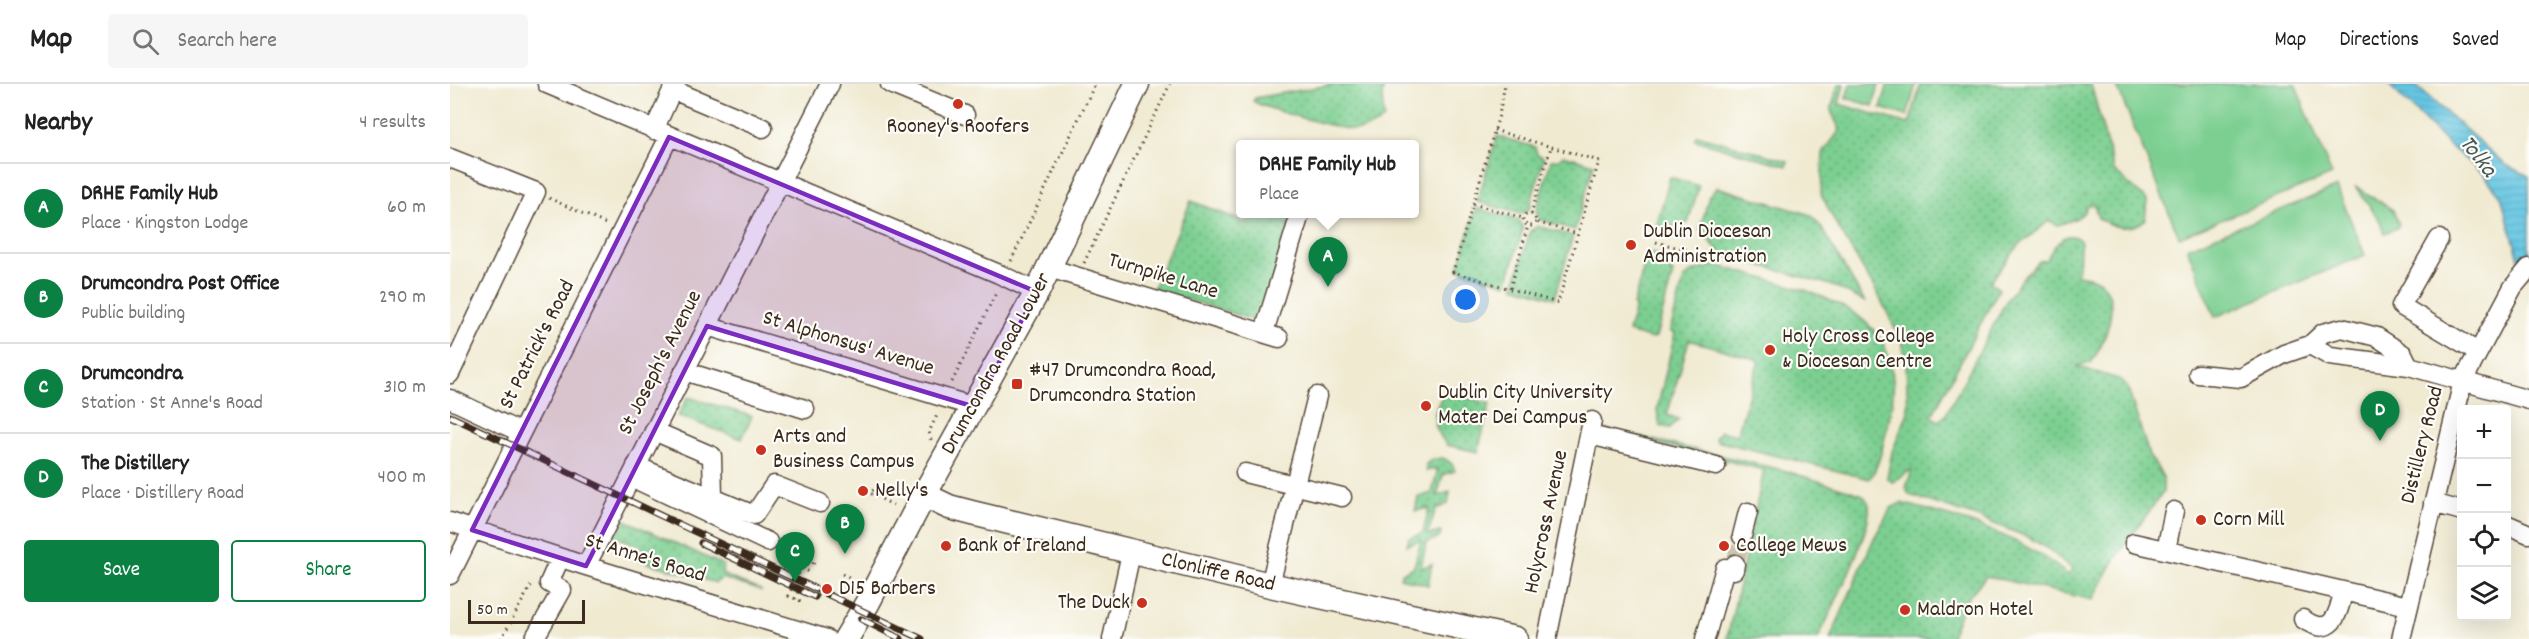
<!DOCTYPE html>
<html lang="en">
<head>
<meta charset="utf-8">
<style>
	body { margin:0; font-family:Dekko,sans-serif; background:#f6f6f6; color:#222 }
	.controls { position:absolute; right:18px; bottom:18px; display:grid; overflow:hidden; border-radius:6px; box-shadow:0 6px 24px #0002 }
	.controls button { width:54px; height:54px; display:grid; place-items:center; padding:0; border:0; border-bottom:2px solid #e0e0e0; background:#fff; color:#222; font:30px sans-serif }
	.scale { position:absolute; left:18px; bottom:15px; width:117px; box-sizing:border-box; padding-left:6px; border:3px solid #3b2a1e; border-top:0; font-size:16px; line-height:21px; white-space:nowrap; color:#3b2a1e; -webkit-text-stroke:4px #fdfcf7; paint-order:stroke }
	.you { position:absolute; left:1016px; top:216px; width:21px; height:21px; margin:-15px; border:4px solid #fff; border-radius:50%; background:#1a73e8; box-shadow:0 0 0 9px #1a73e833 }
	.badge { display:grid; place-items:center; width:39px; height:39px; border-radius:50%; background:#0b8043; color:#fff; font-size:20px; font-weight:700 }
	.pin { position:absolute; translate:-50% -50px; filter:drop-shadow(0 2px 3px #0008) }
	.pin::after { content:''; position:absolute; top:32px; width:21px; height:18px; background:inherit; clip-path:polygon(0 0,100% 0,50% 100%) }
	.popup { position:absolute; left:786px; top:56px; width:183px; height:78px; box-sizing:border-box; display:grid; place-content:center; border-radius:6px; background:#fff; filter:drop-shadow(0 2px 4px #0005); font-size:20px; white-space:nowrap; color:#767676 }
	.popup b { font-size:22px; color:#222 }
	.popup::after { content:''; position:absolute; left:50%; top:100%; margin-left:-12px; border:12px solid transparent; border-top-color:#fff }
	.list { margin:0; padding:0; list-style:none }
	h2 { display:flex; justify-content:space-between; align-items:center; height:78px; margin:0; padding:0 24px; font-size:26px }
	h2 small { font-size:20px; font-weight:400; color:#767676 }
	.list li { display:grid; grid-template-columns:39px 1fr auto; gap:18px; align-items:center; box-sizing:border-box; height:90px; padding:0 24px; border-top:2px solid #e0e0e0 }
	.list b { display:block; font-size:22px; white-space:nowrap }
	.list p { margin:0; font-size:20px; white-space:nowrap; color:#767676 }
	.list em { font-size:20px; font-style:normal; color:#767676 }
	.actions { display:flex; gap:12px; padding:18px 24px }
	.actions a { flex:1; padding:14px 0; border:2px solid #0b8043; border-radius:6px; text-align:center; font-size:21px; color:#0b8043 }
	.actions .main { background:#0b8043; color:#fff }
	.icon { flex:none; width:33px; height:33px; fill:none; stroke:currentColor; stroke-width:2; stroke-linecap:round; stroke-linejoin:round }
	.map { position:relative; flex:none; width:2079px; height:555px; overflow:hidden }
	header { display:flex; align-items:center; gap:36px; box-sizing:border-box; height:84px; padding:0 30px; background:#fff; border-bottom:2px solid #e0e0e0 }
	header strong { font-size:28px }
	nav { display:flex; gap:33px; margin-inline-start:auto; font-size:21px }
	.search { width:420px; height:54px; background:#f6f6f6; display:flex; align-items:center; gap:15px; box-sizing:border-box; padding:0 21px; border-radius:6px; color:#767676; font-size:22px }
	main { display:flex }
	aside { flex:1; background:#fff }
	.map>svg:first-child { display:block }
</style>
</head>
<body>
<header>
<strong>Map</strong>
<div class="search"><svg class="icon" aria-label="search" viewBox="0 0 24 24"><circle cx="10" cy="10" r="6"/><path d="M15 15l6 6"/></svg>Search here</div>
<nav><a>Map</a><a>Directions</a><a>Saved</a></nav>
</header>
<main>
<aside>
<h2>Nearby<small>4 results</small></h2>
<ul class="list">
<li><span class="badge">A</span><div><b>DRHE Family Hub</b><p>Place · Kingston Lodge</p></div><em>60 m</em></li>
<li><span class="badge">B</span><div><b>Drumcondra Post Office</b><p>Public building</p></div><em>290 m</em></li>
<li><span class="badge">C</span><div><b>Drumcondra</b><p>Station · St Anne's Road</p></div><em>310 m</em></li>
<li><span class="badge">D</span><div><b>The Distillery</b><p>Place · Distillery Road</p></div><em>400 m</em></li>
</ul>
<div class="actions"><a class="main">Save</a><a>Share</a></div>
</aside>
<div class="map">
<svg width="2079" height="555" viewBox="0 0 2079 555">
	<defs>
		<pattern id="grass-dots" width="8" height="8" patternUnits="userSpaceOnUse" patternTransform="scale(1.5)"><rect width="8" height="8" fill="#7ccf91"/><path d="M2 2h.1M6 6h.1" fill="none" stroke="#67a876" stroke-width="1.8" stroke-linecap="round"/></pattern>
		<pattern id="water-rules" width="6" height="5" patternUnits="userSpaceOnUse" patternTransform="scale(1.5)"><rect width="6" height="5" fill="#65c6e3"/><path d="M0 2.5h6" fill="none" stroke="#59aac2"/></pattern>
	</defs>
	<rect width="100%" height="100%" fill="#fdfcf7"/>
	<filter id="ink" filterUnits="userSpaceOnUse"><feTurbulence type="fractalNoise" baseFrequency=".0167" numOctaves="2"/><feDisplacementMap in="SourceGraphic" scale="12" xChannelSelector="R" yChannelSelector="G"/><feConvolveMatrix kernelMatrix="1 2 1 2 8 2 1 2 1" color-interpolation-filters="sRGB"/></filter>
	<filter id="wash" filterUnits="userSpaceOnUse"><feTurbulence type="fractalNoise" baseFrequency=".008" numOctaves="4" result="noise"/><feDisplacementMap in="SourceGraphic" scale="24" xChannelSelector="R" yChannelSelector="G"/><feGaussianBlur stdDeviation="1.35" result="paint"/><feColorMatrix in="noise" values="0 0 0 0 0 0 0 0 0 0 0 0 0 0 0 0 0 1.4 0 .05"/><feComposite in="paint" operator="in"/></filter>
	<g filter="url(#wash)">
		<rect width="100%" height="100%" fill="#f0ead1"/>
		<path fill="url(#grass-dots)" stroke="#5c7c58" stroke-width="1.5" d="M885 0H934L932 11 934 35C926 41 919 45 908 46 895 47 816 25 803 17L805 14Z
			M1388 0H1394L1389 20 1459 40 1471 0H1641L1664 87 1697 116 1695 137C1677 147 1664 144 1648 134L1644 120 1637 122C1633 135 1619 137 1608 141L1599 137 1569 161 1540 198 1549 205 1482 332 1488 337 1495 332 1558 214 1572 194 1589 177 1597 176C1601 163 1619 141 1631 158 1628 170 1632 180 1626 191 1680 194 1660 249 1641 279L1626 282 1668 295 1677 302 1699 371 1713 393V408L1664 477 1643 516 1536 492 1515 517 1500 555H1380L1424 454 1441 424 1451 419C1510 434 1571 451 1618 491L1623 486 1598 465 1580 454 1524 432 1459 411 1456 404 1462 386C1454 389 1450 395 1442 398L1437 394 1442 368 1458 328 1456 280 1451 257 1429 212 1386 140 1371 110 1373 69 1390 46 1381 27Z
			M1247 51 1338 77 1337 82 1245 56Z
			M1047 52 1085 63 1087 70 1094 74 1079 125 1071 130 1027 118Z
			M1113 71 1144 80 1125 146 1090 136 1086 127 1101 76H1108Z
			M1220 93 1249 102 1238 139 1220 144 1217 150 1205 147Z
			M1267 103 1361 131 1371 143 1415 218 1384 202 1271 170 1250 145 1259 112Z
			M741 117 797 139 801 130H842L810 238 703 205Z
			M1026 124 1069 136 1073 145 1057 200 1008 185Z
			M1088 142 1123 152 1105 214 1064 202 1080 147Z
			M1198 168 1210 171 1213 181 1223 189 1206 253 1202 255 1178 248 1185 223 1183 221Z
			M1262 182 1273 183C1355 207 1467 220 1439 335 1435 351 1430 384 1419 395L1267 357 1265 354 1271 347 1287 351 1309 276 1239 256 1217 331 1229 335 1220 344 1210 342 1207 326 1225 249 1220 247 1234 195 1242 188Z
			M994 309 1040 319 1028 368 997 361C981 342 981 330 994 309Z
			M238 313 302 332 292 355 228 332Z
			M1148 345 1168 348 1333 386 1411 410C1415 413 1418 416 1419 421 1423 445 1380 528 1368 555H1277L1314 386Z
			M993 374C999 377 1004 380 1005 387L993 391 987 412 1000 408 998 420 986 425 977 451 991 448 990 453 976 459 971 484 982 480 978 501 950 494 952 489 964 483 971 456 957 461 959 454 973 449 979 424 965 427 968 413 982 409 988 384 976 387V380L983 375Z
			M175 436 273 481 272 490 312 507 272 494 266 499 188 476 192 463 164 452Z"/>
		<path fill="#7ccf91" stroke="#5c7c58" stroke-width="1.5" d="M1400 0H1429L1423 22 1396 14Z
			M1438 0H1466L1457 32 1431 24Z
			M1666 0H1845L1882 91 1729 153Z
			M1905 102 1943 126 1949 140 1947 144 1934 149 1930 137Z
			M1887 103 1915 171 1765 233 1737 164Z"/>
		<path fill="url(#water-rules)" stroke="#507880" stroke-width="1.5" d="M1938 0H1964L2056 81 2079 92V192L2072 185 2051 112 2033 90 2001 63Z"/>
	</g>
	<g filter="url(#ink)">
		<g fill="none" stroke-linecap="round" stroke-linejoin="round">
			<path stroke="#ccc4ad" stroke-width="18" stroke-dasharray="18 9" stroke-linecap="butt" d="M1285 480 1292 452"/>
			<g stroke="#564739" stroke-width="21">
				<path id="minor" d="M97 0 549 190 587 208
					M440 0 515 31
					M223 6 313 44
					M204 46 225 0
					M0 74 86 108 0 290
					M1989 155 1951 222 2028 268
					M599 184 829 254
					M257 242 525 323
					M814 248 850 130
					M1959 282 1880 272 1860 261 1873 249 1892 244 1927 253 1953 270 1959 282 2079 316
					M234 287 355 325
					M1748 290 1791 294 1834 270 1860 261
					M0 315 70 348
					M204 347 262 372 263 413
					M1140 351 1266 382
					M186 382 304 431 324 401 370 419
					M795 389 892 413
					M185 395 318 458
					M1983 419 2012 427
					M0 438 136 482 377 555
					M2056 440 2079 450
					M1292 452 1298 428
					M1684 459 1958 522
					M1716 466 1724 427
					M136 482 380 0
					M0 491 219 53
					M820 501 867 312
					M1853 535C1881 555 1889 531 1893 507
					M84 555 112 506 99 499 110 474
					M662 555 681 469
					M1097 555 1142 337
					M1255 555 1275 484 1284 486 1285 480
					M1951 555 2013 297 2063 203 2079 184"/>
			</g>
			<g stroke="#564739" stroke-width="27">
				<path id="major" d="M474 411 499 423 522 429 820 501 1065 555
					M396 555 418 518 474 411 587 208 687 0"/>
			</g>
			<path stroke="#564739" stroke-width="3" stroke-dasharray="1.5 4.5" stroke-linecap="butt" d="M1044 46 1149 77 1108 219 1003 188 1049 31 1055 0
				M99 114 158 141
				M1023 120 1073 134
				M1081 130 1101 63
				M1086 138 1083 142H1078L1074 139 1073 134 1076 130H1081L1085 133 1086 138 1128 150
				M1206 158 1237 166
				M561 177 645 0
				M634 179 720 0
				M1060 204 1078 142
				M502 298 547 207
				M481 356 479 348 488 329
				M430 414 431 405 427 403 420 409C428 413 435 417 443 421
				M346 482 362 489
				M343 488 350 474 363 480 364 478 356 474
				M392 490 403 495
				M338 512 351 517
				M345 515 348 508
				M51 555 83 498"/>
			<use href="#minor" stroke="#fff" stroke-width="18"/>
			<use href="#major" stroke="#fff" stroke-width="24"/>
			<g stroke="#3b2a1e" stroke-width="7">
				<path id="rail" d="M0 332 472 555
					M251 459 365 513
					M411 535 451 555"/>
			</g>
			<use href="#rail" stroke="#fdfcf7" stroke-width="4.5" stroke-dasharray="14" stroke-linecap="butt"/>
			<path stroke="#564739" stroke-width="3" stroke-dasharray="1.5 4.5" stroke-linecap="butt" d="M338 512 356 474"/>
		</g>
	</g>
	<path fill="#7b2cbf" fill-opacity="0.2" stroke="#7b2cbf" stroke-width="4.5" stroke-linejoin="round" d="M219 53 587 208 525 323 257 242 136 482 22 446Z"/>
	<g fill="#c8321e" stroke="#fdfcf7" stroke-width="2">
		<circle cx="508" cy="20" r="6"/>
		<circle cx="1181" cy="161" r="6"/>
		<circle cx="1320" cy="266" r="6"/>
		<rect x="561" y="294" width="12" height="12" rx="3"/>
		<circle cx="976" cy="322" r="6"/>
		<circle cx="311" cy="366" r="6"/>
		<circle cx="413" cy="407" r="6"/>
		<circle cx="1751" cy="436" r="6"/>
		<circle cx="496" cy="462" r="6"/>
		<circle cx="1274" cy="462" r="6"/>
		<circle cx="377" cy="505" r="6"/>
		<circle cx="692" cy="519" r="6"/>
		<circle cx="1455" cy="526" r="6"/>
	</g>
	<g text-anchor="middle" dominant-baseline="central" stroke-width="4.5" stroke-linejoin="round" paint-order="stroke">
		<g font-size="22" fill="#3b2a1e" stroke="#fdfcf7" text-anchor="start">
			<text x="508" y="43" text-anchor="middle">Rooney's Roofers</text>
			<text x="1193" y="148">Dublin Diocesan<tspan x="1193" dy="25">Administration</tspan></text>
			<text x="1332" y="253">Holy Cross College<tspan x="1332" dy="25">&amp; Diocesan Centre</tspan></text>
			<text x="579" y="287">#47 Drumcondra Road,<tspan x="579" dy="25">Drumcondra Station</tspan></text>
			<text x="988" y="309">Dublin City University<tspan x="988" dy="25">Mater Dei Campus</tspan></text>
			<text x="323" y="353">Arts and<tspan x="323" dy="25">Business Campus</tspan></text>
			<text x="425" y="407">Nelly's</text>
			<text x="1763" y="436">Corn Mill</text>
			<text x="508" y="462">Bank of Ireland</text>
			<text x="1286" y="462">College Mews</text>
			<text x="389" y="505">D15 Barbers</text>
			<text x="680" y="519" text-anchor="end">The Duck</text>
			<text x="1467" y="526">Maldron Hotel</text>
		</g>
		<g font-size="22" fill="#3b2a1e" stroke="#fdfcf7">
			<text transform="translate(713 193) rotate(17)">Turnpike Lane</text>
			<text transform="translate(398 260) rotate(17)">St Alphonsus' Avenue</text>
			<text transform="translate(88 261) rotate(-63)">St Patrick's Road</text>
			<text transform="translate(211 279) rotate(-63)">St Joseph's Avenue</text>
			<text transform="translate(547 280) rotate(-61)">Drumcondra Road Lower</text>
			<text transform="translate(1973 361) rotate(-76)">Distillery Road</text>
			<text transform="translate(1097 438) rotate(-78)">Holycross Avenue</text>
			<text transform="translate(195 475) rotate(17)">St Anne's Road</text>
			<text transform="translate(768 489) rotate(13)">Clonliffe Road</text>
		</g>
		<g font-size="24" font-style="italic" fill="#485959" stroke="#fdfcf7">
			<text transform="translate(2027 73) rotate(52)">Tolka</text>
		</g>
	</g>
</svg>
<div class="controls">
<button>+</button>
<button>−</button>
<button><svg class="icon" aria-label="locate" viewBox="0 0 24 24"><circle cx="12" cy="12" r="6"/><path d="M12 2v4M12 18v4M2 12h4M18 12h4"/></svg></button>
<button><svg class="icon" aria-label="layers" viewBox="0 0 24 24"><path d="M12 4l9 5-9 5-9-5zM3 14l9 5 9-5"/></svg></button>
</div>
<div class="scale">50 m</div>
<div class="you"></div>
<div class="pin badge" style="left:878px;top:203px">A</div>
<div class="popup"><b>DRHE Family Hub</b>Place</div>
<div class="pin badge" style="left:395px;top:470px">B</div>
<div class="pin badge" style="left:345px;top:498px">C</div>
<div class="pin badge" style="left:1930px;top:357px">D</div>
</div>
</main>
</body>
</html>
